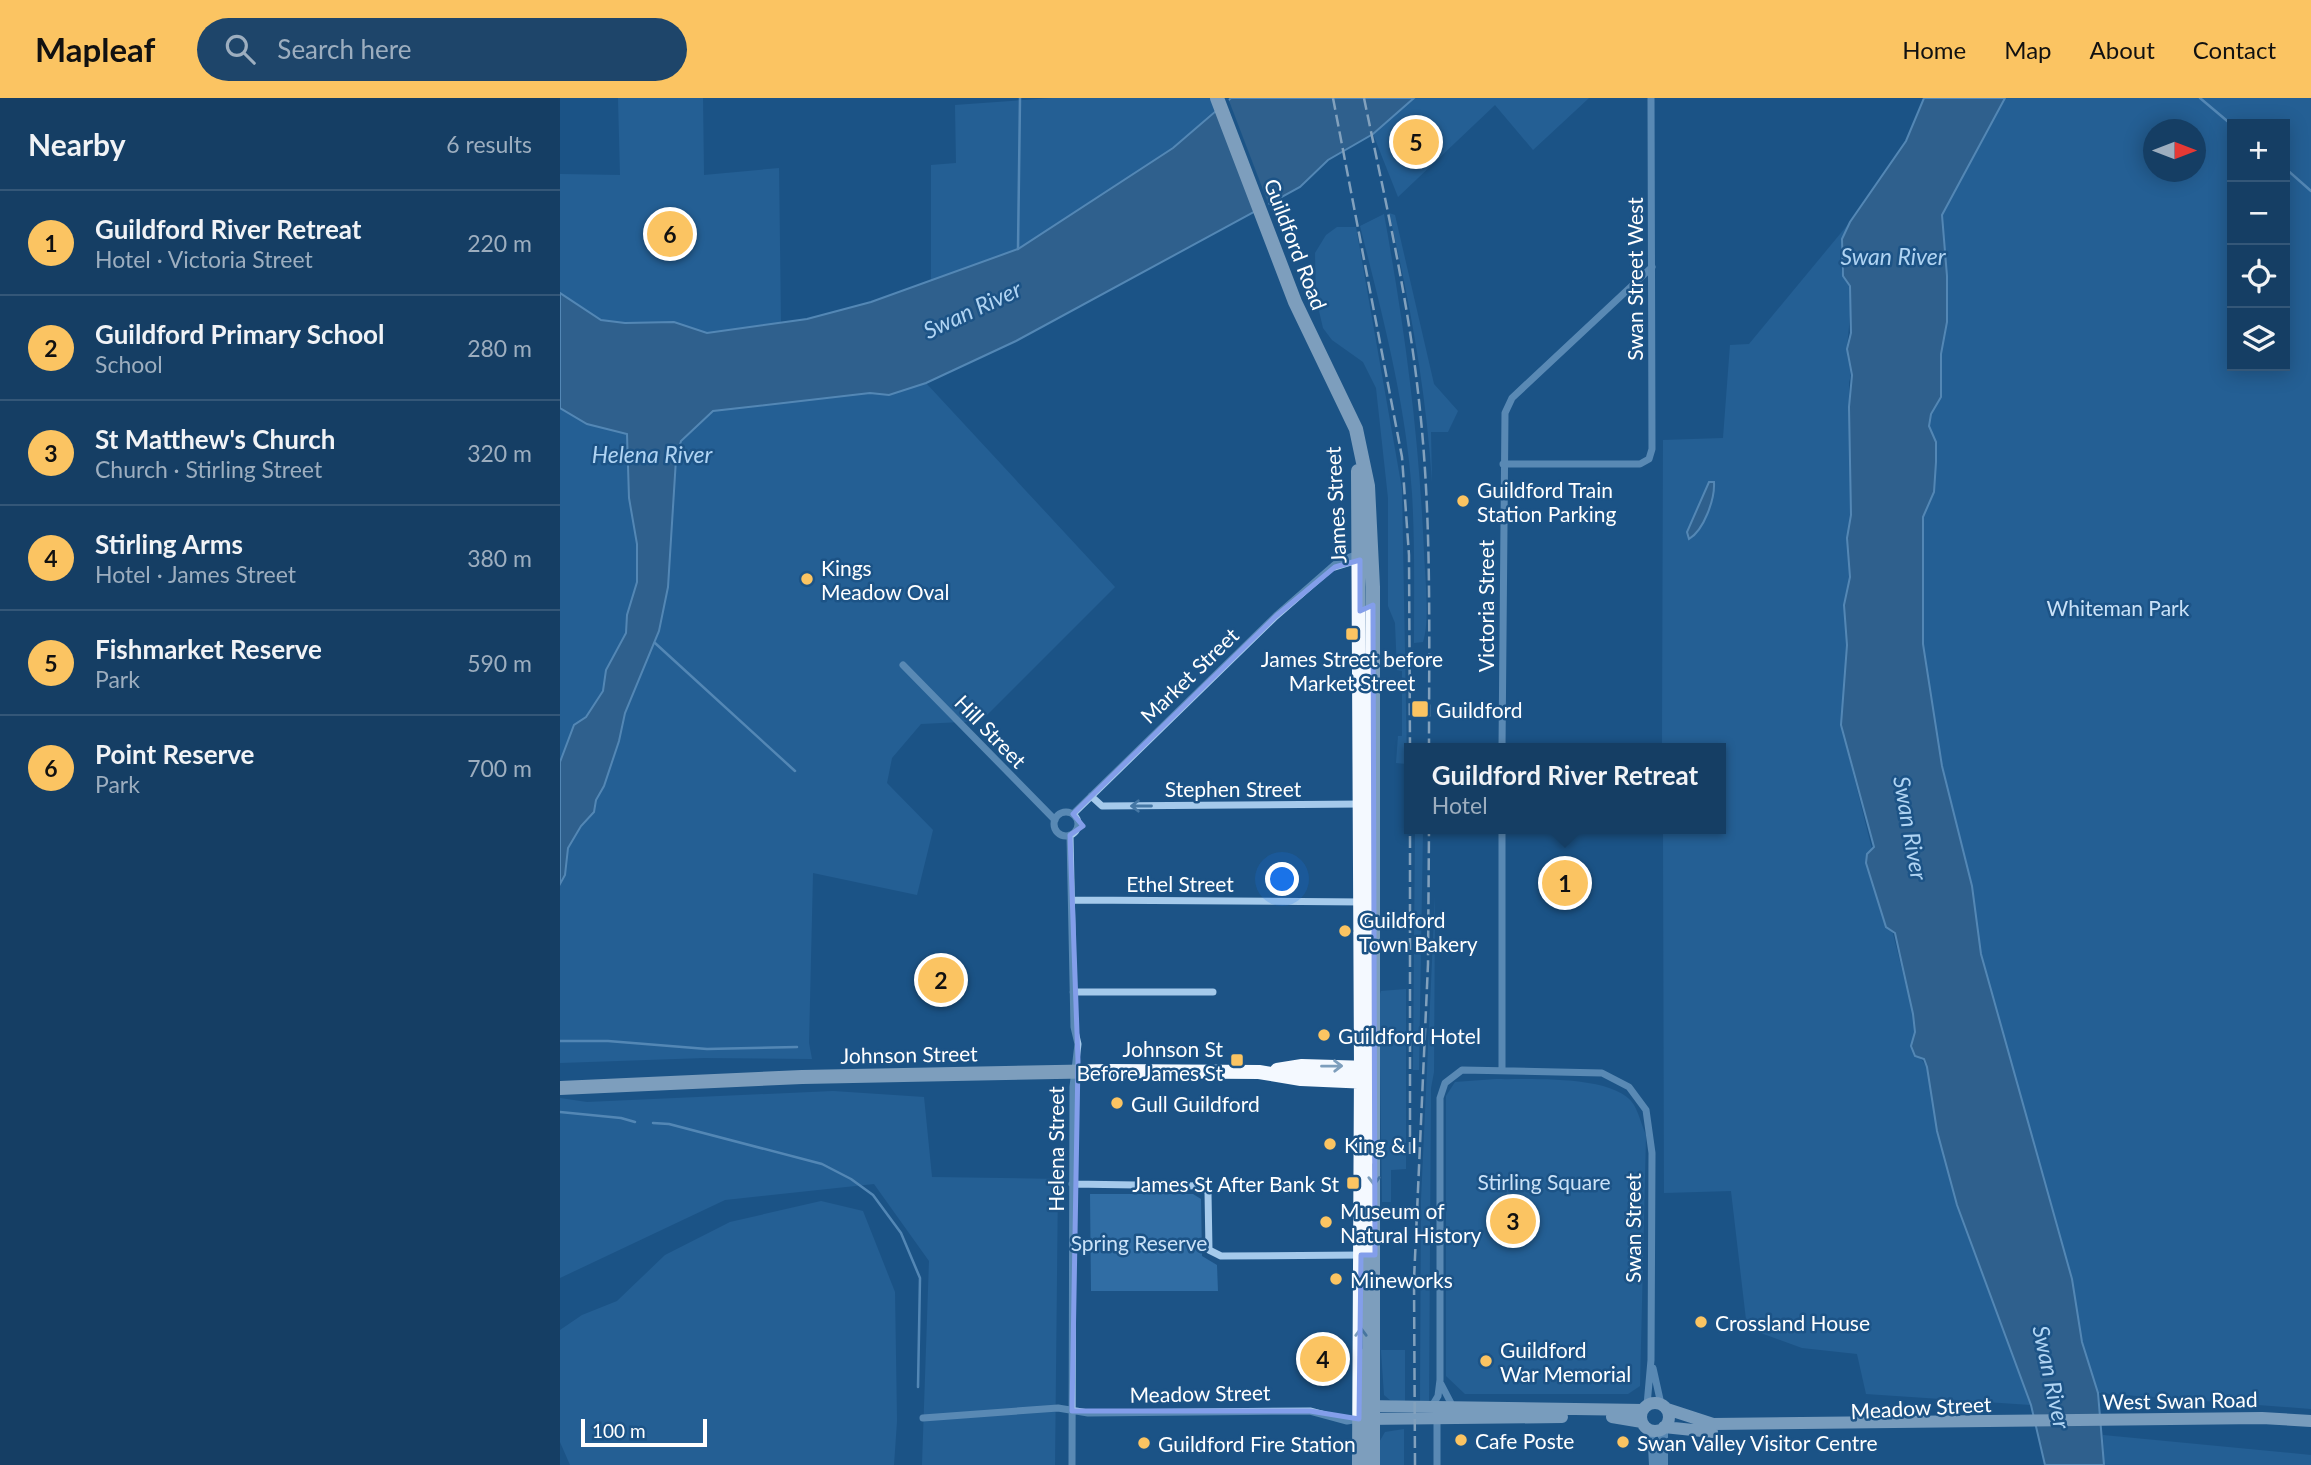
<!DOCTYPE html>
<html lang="en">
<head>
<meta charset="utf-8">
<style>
	body { margin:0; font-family:Lato,sans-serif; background:#1e456a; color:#f1f3f6 }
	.controls { position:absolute; right:21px; top:21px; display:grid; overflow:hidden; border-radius:0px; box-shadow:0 4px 18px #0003 }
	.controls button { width:63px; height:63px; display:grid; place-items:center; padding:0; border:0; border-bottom:2px solid #345778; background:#153e64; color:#f1f3f6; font:35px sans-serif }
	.compass { position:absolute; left:1583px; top:21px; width:63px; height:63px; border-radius:50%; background:#153e64; box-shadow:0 4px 18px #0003; rotate:90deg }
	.scale { position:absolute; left:21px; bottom:18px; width:126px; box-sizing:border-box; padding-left:7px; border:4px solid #fff; border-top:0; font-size:19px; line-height:24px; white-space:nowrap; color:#fff; -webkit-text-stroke:5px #1c5386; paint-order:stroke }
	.you { position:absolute; left:723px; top:782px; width:24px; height:24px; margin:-18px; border:5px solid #fff; border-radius:50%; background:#1a73e8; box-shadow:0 0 0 10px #1a73e833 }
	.badge { display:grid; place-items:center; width:46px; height:46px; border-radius:50%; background:#fbc462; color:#111; font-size:23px; font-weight:700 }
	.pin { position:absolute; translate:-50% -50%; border:4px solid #fff; box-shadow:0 2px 7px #0006 }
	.popup { position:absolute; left:844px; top:645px; width:322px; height:91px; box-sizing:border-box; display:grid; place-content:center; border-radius:0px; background:#153e64; filter:drop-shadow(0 2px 5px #0005); font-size:23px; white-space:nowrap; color:#9daebf }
	.popup b { font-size:26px; color:#f1f3f6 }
	.popup::after { content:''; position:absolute; left:50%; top:100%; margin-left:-14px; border:14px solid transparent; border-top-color:#153e64 }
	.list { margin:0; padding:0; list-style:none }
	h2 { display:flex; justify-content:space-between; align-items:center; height:91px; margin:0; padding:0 28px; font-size:30px }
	h2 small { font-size:23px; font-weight:400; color:#9daebf }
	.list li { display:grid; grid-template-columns:46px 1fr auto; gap:21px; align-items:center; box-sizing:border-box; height:105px; padding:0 28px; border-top:2px solid #345778 }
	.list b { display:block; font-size:26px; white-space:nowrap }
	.list p { margin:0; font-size:23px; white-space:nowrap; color:#9daebf }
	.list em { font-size:23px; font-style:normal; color:#9daebf }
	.icon { flex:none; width:38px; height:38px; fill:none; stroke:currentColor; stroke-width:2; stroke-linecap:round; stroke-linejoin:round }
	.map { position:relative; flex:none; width:1751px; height:1367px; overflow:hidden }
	header { display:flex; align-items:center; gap:42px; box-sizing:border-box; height:98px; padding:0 35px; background:#fbc462; color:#111 }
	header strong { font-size:33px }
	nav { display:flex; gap:38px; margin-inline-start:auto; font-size:24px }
	.search { width:490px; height:63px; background:#1e456a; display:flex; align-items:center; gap:18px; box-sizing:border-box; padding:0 24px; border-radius:38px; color:#9daebf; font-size:26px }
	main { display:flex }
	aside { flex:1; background:#153e64 }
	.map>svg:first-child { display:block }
</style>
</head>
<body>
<header>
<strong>Mapleaf</strong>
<div class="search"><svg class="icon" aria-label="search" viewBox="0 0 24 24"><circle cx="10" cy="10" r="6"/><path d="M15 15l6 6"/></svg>Search here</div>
<nav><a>Home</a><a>Map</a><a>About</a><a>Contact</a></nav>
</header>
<main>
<aside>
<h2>Nearby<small>6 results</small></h2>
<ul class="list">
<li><span class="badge">1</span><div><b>Guildford River Retreat</b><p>Hotel · Victoria Street</p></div><em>220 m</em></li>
<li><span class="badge">2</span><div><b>Guildford Primary School</b><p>School</p></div><em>280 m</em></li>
<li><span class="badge">3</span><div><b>St Matthew's Church</b><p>Church · Stirling Street</p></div><em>320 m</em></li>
<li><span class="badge">4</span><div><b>Stirling Arms</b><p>Hotel · James Street</p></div><em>380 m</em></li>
<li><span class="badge">5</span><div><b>Fishmarket Reserve</b><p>Park</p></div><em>590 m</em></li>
<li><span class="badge">6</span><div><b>Point Reserve</b><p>Park</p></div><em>700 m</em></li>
</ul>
</aside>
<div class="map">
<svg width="1751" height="1367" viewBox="0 0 1751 1367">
	<rect width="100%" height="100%" fill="#1c5386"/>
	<path fill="#306da4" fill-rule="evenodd" d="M58 0H143L144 77 219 70 221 225 147 235 114 224 65 225 41 222 0 195V76L60 77Z
		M492 0H650L655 12 613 50 458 151 371 183V67L396 65 395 7Z
		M854 0H1029L973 52 935 7 838 99 813 36Z
		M1445 0H1751V1311L1538 1295 1522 1244 1512 1181 1421 856 1412 788 1382 668 1363 546V419L1374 394 1376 344 1369 328 1371 316 1381 299V256L1387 224V178L1382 117ZM1672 26H1725V268H1672ZM1594 32H1636V74H1594Z
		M829 115 835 117 874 286 898 313 888 334H871L872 384C866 292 850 204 829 115Z
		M824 116C845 232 859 336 864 455 865 479 870 523 863 544L854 545C854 495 855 445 852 395 846 306 822 215 800 128Z
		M1290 124C1283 140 1276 161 1283 178 1285 184 1290 185 1290 192 1292 213 1288 232 1287 252 1287 264 1293 274 1289 284L1291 417 1287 440 1290 479 1284 507 1287 547 1281 627 1353 916 1355 934 1351 948 1367 969 1377 1033 1397 1107 1471 1307 1306 1296 1297 1256 1242 1250 1187 1230 1171 1093 1104 1095 1103 731H1161V650H1102L1103 342 1163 340 1170 247 1189 246Z
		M777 129H796L842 391 847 666 836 665 838 638H842V573L837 572 835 525 828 508V400L816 290 803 264 772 242 763 230 756 200 755 155 766 137Z
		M366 285 555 489 421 623 361 626 332 660 327 685 373 732 357 797 253 775 249 945 252 961 144 960 0 965V786L5 777 8 750 21 728 34 714 36 702 44 688 59 643 65 615 99 533 108 489 116 361 121 343 153 313 310 295 329 297Z
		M0 310 27 326 68 336 69 400 77 446V484L67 517 66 535 46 572 43 593 26 619 14 627 0 664Z
		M855 731H863L859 972H853Z
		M875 799 874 974 871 990 869 1303 860 1306 861 1102Z
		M846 891V1071L831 1072V1104H822L819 899 821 893Z
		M936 981C968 982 1055 976 1074 1007 1079 1016 1082 1028 1086 1037L1080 1288 1068 1296H905L886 1278V998L895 984Z
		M273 993 364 999 372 1079 498 1081 495 1367H362L369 1163 314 1086 165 1102 0 1180V1000L27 1004Z
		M530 1096H633L641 1101 642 1158 657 1167 658 1193H531Z
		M261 1103 303 1113 335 1194 337 1323 334 1367H10L0 1344V1232L22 1217 57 1203 105 1157 170 1124Z
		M821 1252H845V1305L830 1302 824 1297Z
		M844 1331V1367H816L817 1348 825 1334Z
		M1543 1337 1751 1357V1367H1544Z"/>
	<path fill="#476f94" stroke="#98c6ed" stroke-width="2" d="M671 0H854L813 36 768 62 740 89 456 243 366 285 329 297 310 295 153 313 121 343 116 361 108 489 99 533 65 615 59 643 44 688 36 702 34 714 21 728 8 750 5 777 0 786V664L14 627 26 619 43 593 46 572 66 535 67 517 77 484V446L69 400 67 336 27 326 0 310V195L41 222 65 225 114 224 147 235 247 221 311 204 458 151 613 50Z
		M1364 0H1445L1382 117 1387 178V224L1381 256V299L1371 316 1369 328 1376 344V364L1374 394 1363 419V546L1382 668 1412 788 1421 856 1512 1181 1522 1244 1538 1295 1544 1367H1485L1471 1307 1397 1107 1377 1033 1367 969 1364 961 1355 958 1351 948 1355 934 1353 916 1335 835 1326 829 1306 765 1307 756 1314 749 1281 627 1287 547 1284 507 1290 479 1287 440 1291 417 1289 309 1292 277 1287 251 1291 235 1290 188 1283 178 1282 141 1290 124 1346 43Z
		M1149 384H1154C1155 401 1144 432 1129 441L1127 434Z"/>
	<path fill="#1c5386" d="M665 0H668L710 110 696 116 654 8Z"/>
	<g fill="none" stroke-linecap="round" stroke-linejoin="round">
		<path stroke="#98c6ed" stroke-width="2.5" d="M1640 0 1672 27
			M1725 70 1751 93
			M458 151 460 0
			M95 545 235 673
			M0 943H48L147 951 237 949
			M0 1014 61 1020 75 1024
			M93 1025 109 1026 262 1066 291 1081 313 1097 341 1135 360 1180 358 1289"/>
		<path stroke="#a5caeb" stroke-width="7" d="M943 366H1080L1089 361 1092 351 1091 0
			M775 469 798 462
			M343 567 495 722
			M942 650 945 315 952 300 1092 169
			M531 698 542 708 802 706
			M494 726a12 12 0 1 1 24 0a12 12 0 1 1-24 0Z
			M513 716 716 518 779 463 801 455
			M510 737 514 929 518 946 513 989 512 1367
			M513 802 803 804
			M513 894H653
			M942 972V731
			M512 1086 642 1088 648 1094 649 1152 661 1158 801 1157
			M1093 1270 1101 1306
			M881 1286 893 1309
			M872 1308 878 1298 880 1282V1000L885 985 902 972 1042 975 1069 989 1086 1012 1092 1055 1091 1262 1087 1307
			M363 1320 498 1310 528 1315 750 1313 787 1323 799 1321
			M877 1367V1321"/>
		<path stroke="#a5caeb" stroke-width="10" d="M1087 1330 1093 1348 1094 1367
			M1103 1330V1367"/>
		<path stroke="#e9f3ff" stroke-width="12" d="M1081 1319a14 14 0 1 1 28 0a14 14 0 1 1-28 0Z
			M803 1308 1083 1312
			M1107 1311 1153 1326 1702 1320 1751 1323
			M1052 1319 1082 1324
			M803 1321 1002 1319
			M1104 1329 1152 1334"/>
		<path stroke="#f4f9ff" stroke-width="14" d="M657 0 735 204 796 331 808 388 813 489V1367
			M798 373 801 969 799 1367
			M717 972 742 968 809 970
			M0 990 242 979 549 973 699 974 741 981 809 984"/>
		<path stroke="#fff" stroke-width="2.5" stroke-dasharray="12 5" stroke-linecap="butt" d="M773 0 842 359 849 457 850 650
			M804 0C824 97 847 195 858 294 872 412 869 531 869 650
			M850 1056V731
			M855 1367 854 1182 868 866 869 731"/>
	</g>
	<defs><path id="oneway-shaft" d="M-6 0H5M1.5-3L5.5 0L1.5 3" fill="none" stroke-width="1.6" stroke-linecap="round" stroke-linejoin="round" transform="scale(1.75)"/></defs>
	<use stroke="#4577a4" href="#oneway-shaft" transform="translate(581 708) rotate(180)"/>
	<g stroke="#7d9ebc">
		<use href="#oneway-shaft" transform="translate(772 968) rotate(-1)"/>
		<use href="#oneway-shaft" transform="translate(814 1077) rotate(89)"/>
		<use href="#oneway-shaft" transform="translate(801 1240) rotate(-90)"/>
	</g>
	<path d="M0 0H1751V1367H0ZM800 462V513L813 507 815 1157H801L799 1321 750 1313H512L518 963 510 737 523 728 513 716 716 518 775 469Z" fill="#1c5386" fill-opacity=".55" fill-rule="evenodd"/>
	<path fill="none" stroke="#839eea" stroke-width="5" stroke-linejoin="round" d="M800 462V513L813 507 815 1157H801L799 1321 750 1313H512L518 963 510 737 523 728 513 716 716 518 775 469Z"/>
	<g fill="#fbc462" stroke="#1c5386" stroke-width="2.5">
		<circle cx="903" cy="403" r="7"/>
		<circle cx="247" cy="481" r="7"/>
		<rect x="785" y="529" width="14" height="14" rx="3.5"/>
		<rect x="851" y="602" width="18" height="18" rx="3.5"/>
		<circle cx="785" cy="833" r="7"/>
		<circle cx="764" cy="937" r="7"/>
		<rect x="670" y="955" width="14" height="14" rx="3.5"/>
		<circle cx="557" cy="1005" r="7"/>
		<circle cx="770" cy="1046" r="7"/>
		<rect x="786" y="1078" width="14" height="14" rx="3.5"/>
		<circle cx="766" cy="1124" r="7"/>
		<circle cx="776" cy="1181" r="7"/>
		<circle cx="1141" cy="1224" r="7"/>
		<circle cx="926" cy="1263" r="7"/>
		<circle cx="901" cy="1342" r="7"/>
		<circle cx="1063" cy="1344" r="7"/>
		<circle cx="584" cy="1345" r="7"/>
	</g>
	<g text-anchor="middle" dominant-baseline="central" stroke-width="5" stroke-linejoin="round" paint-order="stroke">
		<g font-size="21" fill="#fff" stroke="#1c5386">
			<text transform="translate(736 146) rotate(69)">Guildford Road</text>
			<text transform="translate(1074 181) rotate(-90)">Swan Street West</text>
			<text transform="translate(775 407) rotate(-93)">James Street</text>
			<text transform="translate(925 508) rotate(-90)">Victoria Street</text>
			<text transform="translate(629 577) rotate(-44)">Market Street</text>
			<text transform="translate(431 633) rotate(46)">Hill Street</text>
			<text x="673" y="690">Stephen Street</text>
			<text x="620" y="785">Ethel Street</text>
			<text transform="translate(349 956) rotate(-1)">Johnson Street</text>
			<text transform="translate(495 1051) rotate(-90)">Helena Street</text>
			<text transform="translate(1072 1130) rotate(-90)">Swan Street</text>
			<text transform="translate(640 1295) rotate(-1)">Meadow Street</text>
			<text transform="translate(1620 1302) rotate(-1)">West Swan Road</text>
			<text transform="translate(1361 1309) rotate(-3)">Meadow Street</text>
		</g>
		<g font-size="21" fill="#fff" stroke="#1c5386" text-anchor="start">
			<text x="917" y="391">Guildford Train<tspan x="917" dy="24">Station Parking</tspan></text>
			<text x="261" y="469">Kings<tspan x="261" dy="24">Meadow Oval</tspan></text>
			<text x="792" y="560" text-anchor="middle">James Street before<tspan x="792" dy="24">Market Street</tspan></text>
			<text x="876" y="611">Guildford</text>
			<text x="799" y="821">Guildford<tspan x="799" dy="24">Town Bakery</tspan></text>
			<text x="778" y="937">Guildford Hotel</text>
			<text x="663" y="950" text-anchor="end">Johnson St<tspan x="663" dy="24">Before James St</tspan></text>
			<text x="571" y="1005">Gull Guildford</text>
			<text x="784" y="1046">King &amp; I</text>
			<text x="779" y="1085" text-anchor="end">James St After Bank St</text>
			<text x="780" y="1112">Museum of<tspan x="780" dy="24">Natural History</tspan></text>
			<text x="790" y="1181">Mineworks</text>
			<text x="1155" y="1224">Crossland House</text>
			<text x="940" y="1251">Guildford<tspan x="940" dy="24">War Memorial</tspan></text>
			<text x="915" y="1342">Cafe Poste</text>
			<text x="1077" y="1344">Swan Valley Visitor Centre</text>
			<text x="598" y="1345">Guildford Fire Station</text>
		</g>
		<g font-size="21" fill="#cae2f8" stroke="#1c5386">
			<text x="1558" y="509">Whiteman Park</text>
			<text x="984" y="1083">Stirling Square</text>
			<text x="579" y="1144">Spring Reserve</text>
		</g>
		<g font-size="23" font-style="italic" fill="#b0d4f3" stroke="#1c5386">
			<text x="1333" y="158">Swan River</text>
			<text transform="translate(412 211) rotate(-25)">Swan River</text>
			<text x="92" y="356">Helena River</text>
			<text transform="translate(1351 730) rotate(80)">Swan River</text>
			<text transform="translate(1492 1279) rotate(78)">Swan River</text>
		</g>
	</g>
</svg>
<div class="controls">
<button>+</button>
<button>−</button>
<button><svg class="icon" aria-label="locate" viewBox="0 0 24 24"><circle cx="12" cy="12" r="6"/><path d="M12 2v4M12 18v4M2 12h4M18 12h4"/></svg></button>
<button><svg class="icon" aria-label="layers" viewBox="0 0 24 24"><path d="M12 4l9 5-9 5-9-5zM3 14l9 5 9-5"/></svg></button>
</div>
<svg class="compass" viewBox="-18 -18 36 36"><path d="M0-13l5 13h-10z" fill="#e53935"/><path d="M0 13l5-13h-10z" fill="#9daebf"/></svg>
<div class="scale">100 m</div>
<div class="you"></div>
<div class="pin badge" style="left:1005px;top:785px">1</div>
<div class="popup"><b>Guildford River Retreat</b>Hotel</div>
<div class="pin badge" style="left:381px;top:882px">2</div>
<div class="pin badge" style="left:953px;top:1123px">3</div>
<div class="pin badge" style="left:763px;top:1261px">4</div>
<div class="pin badge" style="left:856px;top:44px">5</div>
<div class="pin badge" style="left:110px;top:136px">6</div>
</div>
</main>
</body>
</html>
